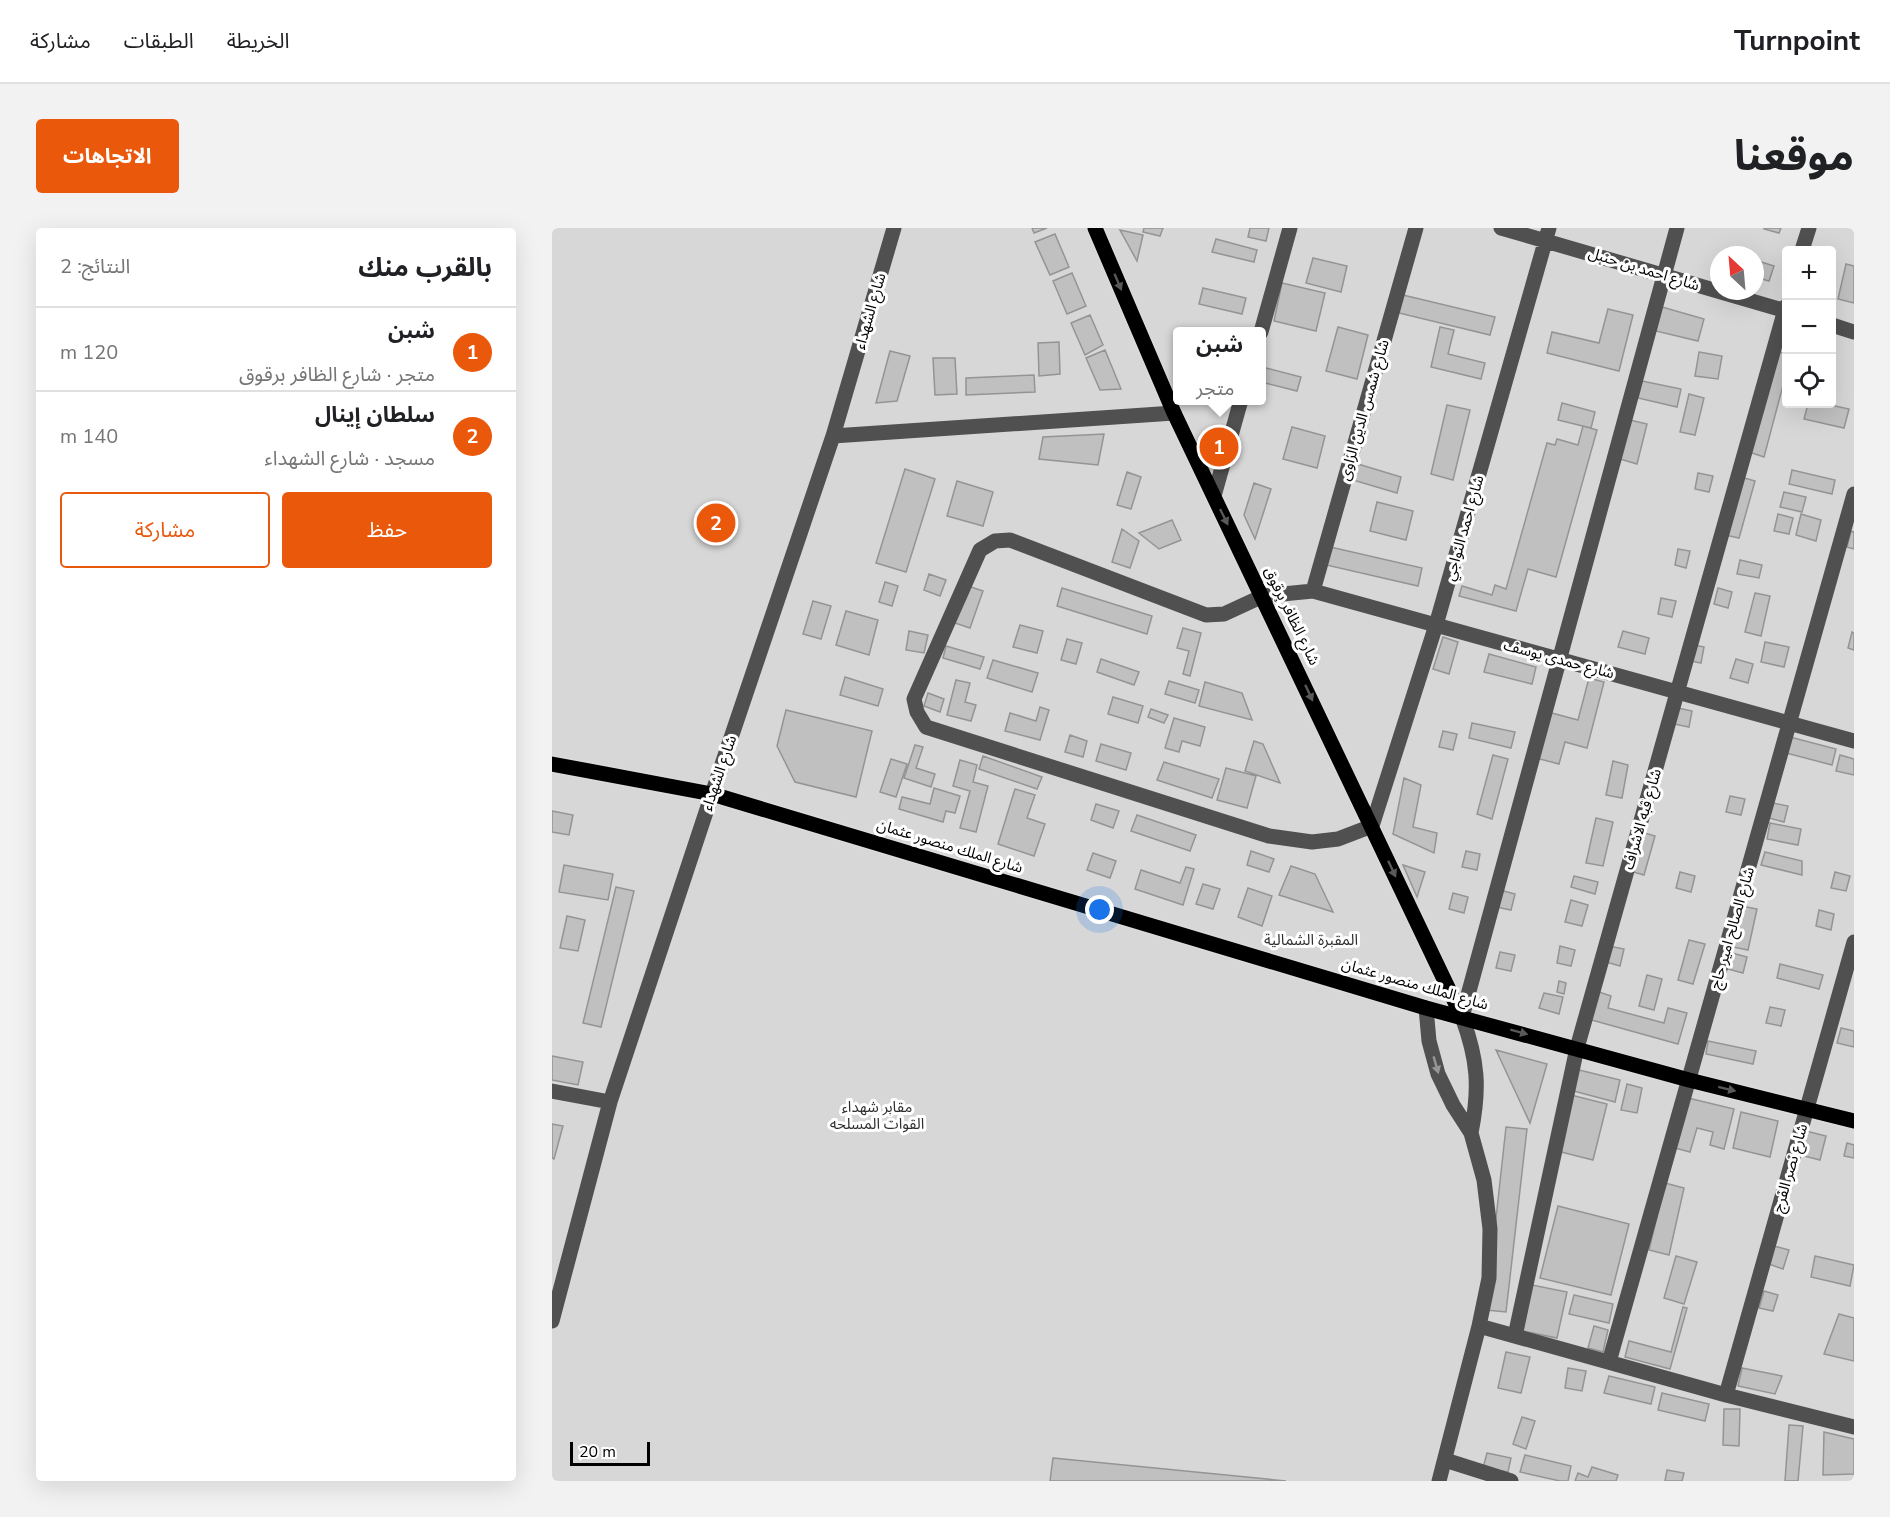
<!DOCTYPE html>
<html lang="ar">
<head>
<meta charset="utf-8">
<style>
	body { margin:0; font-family:"Nunito Sans","Noto Sans Arabic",sans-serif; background:#f2f2f2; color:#202124; direction:rtl }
	.controls { position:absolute; right:18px; top:18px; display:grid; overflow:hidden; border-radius:6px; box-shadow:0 6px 24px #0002 }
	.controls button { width:54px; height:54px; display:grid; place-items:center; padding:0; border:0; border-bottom:2px solid #e0e0e0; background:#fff; color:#202124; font:30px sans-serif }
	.compass { position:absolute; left:1158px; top:18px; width:54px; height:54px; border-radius:50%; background:#fff; box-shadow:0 6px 24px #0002; rotate:334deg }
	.scale { position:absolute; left:18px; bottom:15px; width:80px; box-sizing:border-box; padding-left:6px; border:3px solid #000; border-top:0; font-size:16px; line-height:21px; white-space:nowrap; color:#000; -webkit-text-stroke:4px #fff; paint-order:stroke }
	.you { position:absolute; left:548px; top:682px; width:21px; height:21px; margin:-15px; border:4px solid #fff; border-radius:50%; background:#1a73e8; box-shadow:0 0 0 9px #1a73e833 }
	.badge { display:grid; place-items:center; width:39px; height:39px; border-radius:50%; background:#ea580c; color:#fff; font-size:20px; font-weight:700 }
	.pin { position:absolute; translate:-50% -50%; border:3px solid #fff; box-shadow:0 2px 6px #0006 }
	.popup { position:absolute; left:621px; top:99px; width:93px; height:78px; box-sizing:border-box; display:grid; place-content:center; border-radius:6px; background:#fff; filter:drop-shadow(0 2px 4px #0005); font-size:20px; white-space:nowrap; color:#757577 }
	.popup b { font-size:22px; color:#202124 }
	.popup::after { content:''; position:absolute; left:50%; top:100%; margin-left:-12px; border:12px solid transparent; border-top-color:#fff }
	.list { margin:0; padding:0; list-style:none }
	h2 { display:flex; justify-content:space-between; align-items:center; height:78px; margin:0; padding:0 24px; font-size:26px }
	h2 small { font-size:20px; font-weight:400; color:#757577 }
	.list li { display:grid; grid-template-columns:39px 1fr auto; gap:18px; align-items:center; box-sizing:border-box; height:84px; padding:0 24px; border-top:2px solid #e0e0e0 }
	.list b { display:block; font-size:22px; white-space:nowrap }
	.list p { margin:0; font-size:20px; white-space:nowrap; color:#757577 }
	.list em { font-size:20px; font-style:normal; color:#757577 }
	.actions { display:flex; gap:12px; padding:18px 24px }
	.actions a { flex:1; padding:14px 0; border:2px solid #ea580c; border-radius:6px; text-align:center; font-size:21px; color:#ea580c }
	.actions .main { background:#ea580c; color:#fff }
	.icon { flex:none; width:33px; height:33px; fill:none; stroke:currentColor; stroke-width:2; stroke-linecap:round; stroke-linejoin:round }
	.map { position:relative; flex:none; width:1302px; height:1253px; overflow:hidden; direction:ltr; border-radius:6px }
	header { display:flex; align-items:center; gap:36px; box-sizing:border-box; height:84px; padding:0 30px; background:#fff; border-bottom:2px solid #e0e0e0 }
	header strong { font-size:28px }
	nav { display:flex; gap:33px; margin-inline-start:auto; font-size:21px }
	.intro { display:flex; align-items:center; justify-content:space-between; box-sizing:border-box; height:144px; padding:0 36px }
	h1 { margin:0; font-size:42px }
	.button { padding:15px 27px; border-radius:6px; background:#ea580c; color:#fff; font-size:21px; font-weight:700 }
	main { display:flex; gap:36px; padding:0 36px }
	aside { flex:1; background:#fff; border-radius:6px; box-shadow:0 6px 24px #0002 }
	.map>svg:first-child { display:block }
</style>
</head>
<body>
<header>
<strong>Turnpoint</strong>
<nav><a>الخريطة</a><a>الطبقات</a><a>مشاركة</a></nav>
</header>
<div class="intro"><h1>موقعنا</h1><a class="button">الاتجاهات</a></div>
<main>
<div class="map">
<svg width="1302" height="1253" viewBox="0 0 1302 1253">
	<rect width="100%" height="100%" fill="#fff"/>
	<path fill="#d7d7d7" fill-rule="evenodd" d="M0 0H1302V1253H0ZM1234 22H1280V176H1234ZM1167 27H1203V63H1167ZM625 104H709V172H625Z"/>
	<path fill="#c0c0c0" stroke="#949494" stroke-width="1.5" d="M480 0H495L482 5Z
		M592 0H611L608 8 591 4Z
		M698 0H717L714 13 696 9Z
		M1212 0H1229L1227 5 1212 1Z
		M568 2 591 7 585 33Z
		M503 6 517 39 498 47 483 14Z
		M664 11 705 22 702 34 660 24Z
		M761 30 795 38 789 64 754 55Z
		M1203 32 1222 38 1217 53 1203 49Z
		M1294 36 1302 38V75L1286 71Z
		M520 45 534 78 515 86 501 53Z
		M730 55 773 65 764 103 722 93Z
		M651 60 694 70 690 86 647 76Z
		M851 67 943 89 938 107 847 85Z
		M1110 79 1152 91 1146 113 1104 103Z
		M1056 81 1081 87 1067 143 995 125 1000 104 1047 115Z
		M538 87 551 117 533 127 519 95Z
		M786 99 816 107 805 151 774 143Z
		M888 99 902 102 896 126 933 135 929 151 879 139Z
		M507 114 508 146 487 148 486 115Z
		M553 122 569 161 548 162 534 130Z
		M338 123 358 128 345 173 324 175Z
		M1225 123 1234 126V146L1212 229 1197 224Z
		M1147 124 1170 128 1166 151 1143 148Z
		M381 130H403L405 166 383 167Z
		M710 139 749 149 745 163 709 154Z
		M482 147 483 164 414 167V150Z
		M1090 153 1129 161 1125 179 1086 170Z
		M1137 166 1152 170 1143 207 1128 204Z
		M1010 175 1043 184 1039 200 1006 192Z
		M1256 176H1274L1297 181 1292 200 1252 191Z
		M895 177 918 182 901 252 879 246Z
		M1078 192 1095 196 1085 236 1068 231Z
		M1031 198 1045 202 1004 349 976 341 964 383 907 368 910 358 940 367 943 357 954 361 995 215 1003 217 1005 211 1026 217Z
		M740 199 773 208 765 240 731 231Z
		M552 206 546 237 487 231 491 209Z
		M806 236 849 249 845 265 801 252Z
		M353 241 383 251 354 344 324 335Z
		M1240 242 1283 252 1280 266 1237 256Z
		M575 244 589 249 579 281 565 277Z
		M1146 245 1161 248 1157 264 1143 261Z
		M1189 249 1203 253 1187 310 1173 307Z
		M405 253 441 264 431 298 395 288Z
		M702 255 719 261 703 311 692 287Z
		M1232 264 1254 269 1250 284 1228 279Z
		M825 274 861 283 854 312 818 303Z
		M1226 286 1241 290 1237 306 1222 303Z
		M1249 286 1269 292 1264 313 1244 307Z
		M620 292 629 312 607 321 587 305Z
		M570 301 587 313 578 340 560 334Z
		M1299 303 1302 304V321L1295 319Z
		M774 318 870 340 866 358 770 336Z
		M1126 321 1138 323 1134 340 1123 337Z
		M1188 332 1210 337 1207 350 1185 346Z
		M377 346 394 352 388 368 372 362Z
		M333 354 346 358 340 378 327 374Z
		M413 357 431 363 418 400 400 394Z
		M510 360 600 388 595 406 505 378Z
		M1166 360 1180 364 1176 380 1162 376Z
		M1203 365 1218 368 1209 408 1193 404Z
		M1109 370 1124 373 1120 389 1106 386Z
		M261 373 279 378 269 411 251 406Z
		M294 383 326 392 317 427 284 417Z
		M468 397 491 403 485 425 461 419Z
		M631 400 649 405 638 448 631 446 637 423 625 420Z
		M357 403 376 407 372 425 354 422Z
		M1071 403 1097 410 1093 426 1066 419Z
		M1300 404 1302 405V422L1296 420Z
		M891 409 906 414 897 446 881 441Z
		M515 411 530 415 524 436 509 432Z
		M1213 414 1237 419 1232 439 1209 434Z
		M1138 416 1152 419 1149 435 1134 432Z
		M394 418 432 429 428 441 391 430Z
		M937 426 984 439 980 456 932 444Z
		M549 431 587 444 582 457 545 444Z
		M1184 431 1201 436 1196 455 1178 450Z
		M441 432 486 445 480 464 435 450Z
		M293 449 331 461 326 478 288 467Z
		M1037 450 1052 454 1035 520 1013 514 1007 536 984 530 996 484 1026 492Z
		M404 452 418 455 413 474 424 477 419 493 395 487Z
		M617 453 647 462 643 475 613 466Z
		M653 454 690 465 700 492 647 478Z
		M376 465 392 471 388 484 372 478Z
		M561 469 591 478 586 495 556 486Z
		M488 479 497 482 488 512 453 503 458 485 484 493Z
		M1126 480 1140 483 1137 499 1122 496Z
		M599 481 616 487 612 495 596 489Z
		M234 482 320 503 304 569 243 554 225 518Z
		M622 490 653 499 648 518 630 513 627 524 613 520Z
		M920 495 963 504 959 520 917 510Z
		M891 503 905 506 901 522 887 519Z
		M518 507 535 513 531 529 513 524Z
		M1238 509 1284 521 1280 537 1234 525Z
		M702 513 711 516 728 555 693 543Z
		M549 516 579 525 574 542 544 533Z
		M363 517 371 519 364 540 383 546 379 559 352 550Z
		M941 527 956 531 940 591 925 586Z
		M1288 527 1302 531V547L1284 543Z
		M431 528 490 549 485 561 427 541Z
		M339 531 355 536 344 569 328 564Z
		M408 532 425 537 421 554 436 558 424 604 408 600 418 563 401 558Z
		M1061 533 1076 537 1070 570 1054 567Z
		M612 534 667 551 660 570 605 552Z
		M674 540 704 548 695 580 665 572Z
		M852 550 869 557 861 599 885 605 882 625 841 606Z
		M382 560 408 568 403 585 394 583 391 594 347 581 350 569 378 576Z
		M463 561 483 567 475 590 493 596 482 628 446 616Z
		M1178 568 1193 571 1189 587 1174 584Z
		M1221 575 1236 578 1232 594 1217 590Z
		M544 576 567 583 561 600 539 592Z
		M0 583 21 587 17 607 0 604Z
		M585 587 644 607 638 623 579 603Z
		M1044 590 1061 594 1051 638 1034 635Z
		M1218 595 1249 601 1246 617 1215 611Z
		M1089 604 1103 608 1092 647 1078 643Z
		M699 623 722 631 717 644 695 637Z
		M914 623 928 626 925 642 910 639Z
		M1213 624 1250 633V647L1209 637Z
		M541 625 564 633 558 650 535 642Z
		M12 637 61 646 56 672 7 664Z
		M851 637 873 644 865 669Z
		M739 638 763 646 781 684 727 667Z
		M634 639 642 641 631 677 583 661 589 642 628 655Z
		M1128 644 1143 648 1139 664 1124 660Z
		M1283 644 1298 648 1294 663 1279 660Z
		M1022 648 1046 654 1043 666 1019 659Z
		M651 656 668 661 661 681 644 676Z
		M64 659 82 663 49 799 31 795Z
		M696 660 720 668 710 698 686 689Z
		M948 662 963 666 959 682 944 679Z
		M901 665 916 669 912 685 897 681Z
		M1019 672 1036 677 1030 698 1013 694Z
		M1190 678 1205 681 1196 722 1181 719Z
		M1267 682 1282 686 1279 702 1264 698Z
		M15 688 33 692 26 723 8 720Z
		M1137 712 1153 716 1141 756 1126 752Z
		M1008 718 1023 722 1019 738 1005 735Z
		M1057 718 1072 721 1068 738 1054 734Z
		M948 724 963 727 959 743 944 740Z
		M1180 725 1195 729 1191 745 1176 741Z
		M1228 736 1271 747 1267 761 1225 750Z
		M1095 747 1110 751 1102 782 1087 778Z
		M1007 753 1014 755 1012 766 1005 764Z
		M1044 763 1059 768 1056 780 1112 795 1116 780 1135 785 1126 816 1036 791Z
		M992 765 1011 769 1007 786 987 780Z
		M1218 779 1233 782 1229 798 1214 795Z
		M1289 800 1302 803V819L1285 815Z
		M1156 813 1204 823 1201 836 1154 826Z
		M944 822 995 836 978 895Z
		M0 828 31 834 26 857 0 852Z
		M1019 840 1068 852 1063 874 1014 861Z
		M1075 856 1090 860 1085 885 1069 882Z
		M1019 867 1055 876 1041 932 1005 923Z
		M1136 870 1182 881 1172 921 1158 917 1161 904 1145 900 1138 924 1123 920Z
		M1189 884 1226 893 1218 929 1181 920Z
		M0 896 11 898 2 931 0 930Z
		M954 899 975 901 954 1084 934 1082Z
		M1254 903 1274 908 1268 932 1248 927Z
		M1295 915 1302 917V930L1292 928Z
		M1113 955 1132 960 1117 1027 1097 1022Z
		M1006 978 1077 996 1059 1067 988 1050Z
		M1222 1018 1237 1022 1231 1041 1217 1036Z
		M1124 1028 1145 1034 1132 1076 1112 1070Z
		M1263 1028 1302 1037 1298 1058 1259 1049Z
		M980 1057 1015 1064 1005 1110 971 1103Z
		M1212 1063 1226 1067 1221 1083 1207 1080Z
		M1022 1067 1061 1076 1057 1095 1017 1086Z
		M1131 1079 1135 1080 1118 1141 1073 1129 1077 1113 1119 1124Z
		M1287 1086 1302 1090V1133L1272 1126Z
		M1042 1098 1056 1102 1051 1124 1036 1120Z
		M954 1124 978 1129 969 1165 946 1160Z
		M1016 1140 1034 1143 1030 1163 1013 1160Z
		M1190 1140 1230 1148 1223 1166 1186 1158Z
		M1057 1148 1103 1159 1099 1176 1052 1165Z
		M1110 1165 1157 1176 1153 1193 1106 1182Z
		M1172 1181H1188L1187 1218 1171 1217Z
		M970 1189 983 1193 974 1221 961 1216Z
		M1237 1197 1251 1198 1246 1253H1233Z
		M1272 1204 1302 1211V1246L1271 1247Z
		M935 1225 959 1230 956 1244 931 1240Z
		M973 1227 1019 1238 1016 1253H1008L968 1244Z
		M501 1230 734 1253H498Z
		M1040 1239 1066 1247 1064 1253H1023L1026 1245 1036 1249Z
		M1115 1242 1132 1245 1130 1253H1113Z"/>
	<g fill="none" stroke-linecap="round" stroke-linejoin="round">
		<g stroke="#dbdbdb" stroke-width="18">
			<path id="major" d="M543 0 622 185 910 789
				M0 536 160 566 874 780 1137 852 1302 893"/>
		</g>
		<path stroke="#505050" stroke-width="15" d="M949 0 1234 83
			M997 0 884 397 820 598 786 611 760 614 717 608 374 499 365 484 362 471 428 322 443 313 458 312 654 387 672 386 711 368 761 363 1302 513
			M1250 22 1257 0
			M1280 97 1302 104
			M709 104 738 0
			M281 208 622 185
			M662 268 689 172
			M761 363 864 0
			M874 780 877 813 886 846 901 877 919 905 932 952 938 1001 937 1050 927 1098 887 1253
			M0 863 58 874
			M919 905C928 860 926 832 910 789L1125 0
			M0 1093 58 874 160 566 281 208 342 0
			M927 1098 1174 1167 1302 1199
			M963 1108 1025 820 1234 78
			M1057 1134 1302 266
			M1174 1167 1302 714
			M893 1232 959 1253"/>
		<use href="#major" stroke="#000" stroke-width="15"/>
	</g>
	<defs><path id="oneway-solid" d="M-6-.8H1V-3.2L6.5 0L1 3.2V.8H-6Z" transform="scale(1.5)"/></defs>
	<g fill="#595959">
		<use href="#oneway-solid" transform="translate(566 54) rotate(67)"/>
		<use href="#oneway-solid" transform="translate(672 289) rotate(64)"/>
		<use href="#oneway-solid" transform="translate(757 465) rotate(65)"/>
		<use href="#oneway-solid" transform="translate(840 641) rotate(65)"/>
		<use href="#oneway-solid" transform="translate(967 804) rotate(15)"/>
		<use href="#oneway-solid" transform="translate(1175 861) rotate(14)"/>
	</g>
	<use fill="#969696" href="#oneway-solid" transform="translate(884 837) rotate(74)"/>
	<g text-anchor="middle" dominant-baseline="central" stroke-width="6" stroke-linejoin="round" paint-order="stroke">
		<g font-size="15" fill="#000" stroke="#fff">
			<text transform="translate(1092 41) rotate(17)">شارع احمد بن حنبل</text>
			<text transform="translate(318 83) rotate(-74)">شارع الشهداء</text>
			<text transform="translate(812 182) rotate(-74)">شارع شمس الدين الزاوى</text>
			<text transform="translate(912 300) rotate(-74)">شارع احمد النواجي</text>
			<text transform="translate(740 388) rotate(64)">شارع الظافر برقوق</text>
			<text transform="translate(1007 431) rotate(15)">شارع حمدى يوسف</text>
			<text transform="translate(167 545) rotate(-71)">شارع الشهداء</text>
			<text transform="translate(1090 591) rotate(-74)">شارع قبه الاشراف</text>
			<text transform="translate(398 618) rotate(17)">شارع الملك منصور عثمان</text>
			<text transform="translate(1180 700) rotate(-74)">شارع الصالح امير حاج</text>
			<text transform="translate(863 756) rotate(16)">شارع الملك منصور عثمان</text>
			<text transform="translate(1238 940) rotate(-74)">شارع نصر الفرج</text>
		</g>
		<g font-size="15" fill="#2e2e2e" stroke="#fff">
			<text x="759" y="712">المقبرة الشمالية</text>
			<text x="325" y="879">مقابر شهداء<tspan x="325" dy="17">القوات المسلحه</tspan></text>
		</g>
	</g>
</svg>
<div class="controls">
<button>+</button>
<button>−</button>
<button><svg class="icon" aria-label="locate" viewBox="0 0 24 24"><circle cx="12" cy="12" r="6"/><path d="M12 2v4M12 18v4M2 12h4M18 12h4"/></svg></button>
</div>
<svg class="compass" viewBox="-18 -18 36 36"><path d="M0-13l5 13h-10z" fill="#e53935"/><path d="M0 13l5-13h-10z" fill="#757577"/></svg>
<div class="scale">20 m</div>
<div class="you"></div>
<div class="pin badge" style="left:667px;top:219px">1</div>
<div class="popup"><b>شبن</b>متجر</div>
<div class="pin badge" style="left:164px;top:295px">2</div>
</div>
<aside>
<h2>بالقرب منك<small>النتائج: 2</small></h2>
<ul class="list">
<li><span class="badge">1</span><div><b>شبن</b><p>متجر · شارع الظافر برقوق</p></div><em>120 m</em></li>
<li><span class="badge">2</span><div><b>سلطان إينال</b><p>مسجد · شارع الشهداء</p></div><em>140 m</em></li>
</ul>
<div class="actions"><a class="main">حفظ</a><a>مشاركة</a></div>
</aside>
</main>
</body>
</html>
